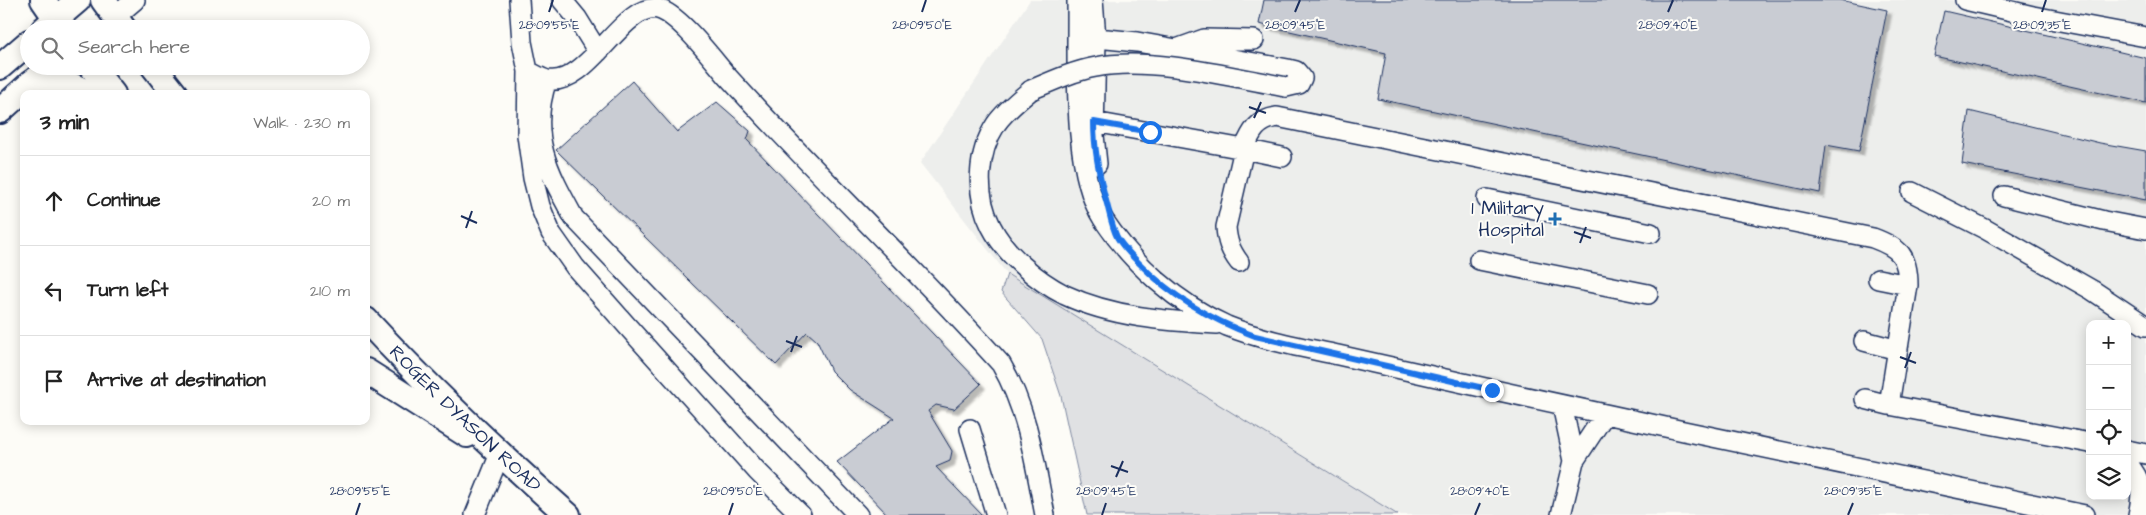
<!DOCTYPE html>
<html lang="en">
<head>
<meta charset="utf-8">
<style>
	body { margin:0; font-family:"Architects Daughter",sans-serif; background:#f2f2f2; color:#222 }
	.controls { position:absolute; right:15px; bottom:15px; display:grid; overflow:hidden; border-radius:10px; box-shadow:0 2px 12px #0003 }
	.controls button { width:45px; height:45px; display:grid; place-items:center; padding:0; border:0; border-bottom:1px solid #e0e0e0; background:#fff; color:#222; font:25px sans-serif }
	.stop { position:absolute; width:15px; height:15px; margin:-11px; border:4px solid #1a73e8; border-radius:50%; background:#fff }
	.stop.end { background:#1a73e8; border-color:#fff; box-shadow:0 1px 5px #0008 }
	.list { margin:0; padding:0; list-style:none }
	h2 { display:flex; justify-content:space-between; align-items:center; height:65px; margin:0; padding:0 20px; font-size:21px }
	h2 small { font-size:16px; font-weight:400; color:#767676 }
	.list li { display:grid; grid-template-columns:32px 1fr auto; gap:15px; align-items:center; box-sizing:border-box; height:90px; padding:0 20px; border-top:1px solid #e0e0e0 }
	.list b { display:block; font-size:19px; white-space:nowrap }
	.list em { font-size:16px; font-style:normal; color:#767676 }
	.icon { flex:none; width:28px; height:28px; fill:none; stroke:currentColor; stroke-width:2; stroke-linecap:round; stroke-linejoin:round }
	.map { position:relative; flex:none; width:2146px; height:515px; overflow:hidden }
	.search { position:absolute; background:#fff; box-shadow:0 2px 12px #0003; left:20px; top:20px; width:350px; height:55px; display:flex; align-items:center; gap:12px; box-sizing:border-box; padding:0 18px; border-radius:28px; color:#767676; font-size:19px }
	.panel { position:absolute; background:#fff; box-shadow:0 2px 12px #0003; left:20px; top:90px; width:350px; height:335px; border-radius:10px }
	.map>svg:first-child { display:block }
</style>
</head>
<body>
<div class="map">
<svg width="2146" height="515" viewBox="0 0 2146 515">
	<defs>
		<filter id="shadow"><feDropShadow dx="4.5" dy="4.5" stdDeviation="1" flood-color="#0004"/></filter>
	</defs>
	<rect width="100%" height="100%" fill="#fdfcf7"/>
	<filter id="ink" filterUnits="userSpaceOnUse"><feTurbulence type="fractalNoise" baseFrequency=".02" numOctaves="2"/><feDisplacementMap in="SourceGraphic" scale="10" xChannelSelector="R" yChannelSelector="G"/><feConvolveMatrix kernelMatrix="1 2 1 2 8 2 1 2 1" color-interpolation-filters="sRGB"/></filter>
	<g filter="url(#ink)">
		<path fill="#edeeec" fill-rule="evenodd" d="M1030 0H2146V515H1398L1007 274 920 163ZM2090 324H2127V496H2090Z"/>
		<path fill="#e0e1e3" stroke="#7e88a0" d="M1007 274 1398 515H1087L1061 396 1042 339 1001 292Z"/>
		<path fill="#c9ccd3" stroke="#1b2f5e" filter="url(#shadow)" d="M1264 0H1840L1887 10 1859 151 1826 145 1820 193 1378 99 1386 53 1259 24Z
			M1944 11 2146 58V103L1934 56Z
			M632 81 677 132 717 102 750 131 747 140 981 384 954 409 936 405 928 411 952 451 950 461 936 467 982 515H888L837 462 894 418 850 390 831 371 817 341 807 332 776 365 556 150Z
			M1969 111 2100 143 2146 151V200L1962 164Z"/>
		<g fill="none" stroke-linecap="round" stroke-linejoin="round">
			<g stroke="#1b2f5e" stroke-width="22">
				<path id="minor" d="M519 0 522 42 528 71 527 135 533 178 540 206 551 233 575 267 628 327 757 471 801 515
					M562 0 577 18 598 52
					M1077 0C1078 59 1071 170 1103 219 1133 264 1177 304 1227 326 1262 340 1300 347 1338 355 1391 367 1445 379 1499 391 1694 434 1890 474 2085 515
					M1093 0 1096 38 1094 135 1097 164
					M1965 0 2033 16 2146 37
					M115 17 135 0
					M1077 36 1137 42 1288 69 1296 71 1302 78 1299 84 1286 87
					M1179 48 1204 39 1254 40
					M528 71C534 74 542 79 548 80 589 86 623 2 658 9 679 14 713 60 728 77 817 175 913 266 1001 364 1028 410 1035 464 1045 515
					M547 80C528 135 548 171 574 218L858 515
					M1031 90C1019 100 1006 110 996 124 977 153 975 195 991 226 1005 254 1037 281 1065 295 1112 317 1166 321 1217 324
					M1079 122H1094L1244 149C1251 132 1257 120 1277 117L1873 238C1900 248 1908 256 1908 285L1889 405 2090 443
					M1912 192 1985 229 2092 290 2146 326
					M2004 196 2104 221 2146 229
					M1487 199 1651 233
					M1479 260 1648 294
					M1239 262C1230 250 1227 241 1226 227L1244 149 1282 157
					M1878 279 1908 285
					M1864 341 1898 350
					M1865 399 1889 405
					M1562 405 1574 461
					M970 429 996 515
					M2127 450 2146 454
					M2127 463C2143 481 2143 492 2138 515
					M475 515 499 456
					M1561 515 1574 461 1605 414"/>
			</g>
			<g stroke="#1b2f5e" stroke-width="28">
				<g id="major">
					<path d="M43 0 63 29"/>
					<path d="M103 0 124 29"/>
					<path d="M44 29 78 0"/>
					<path d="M91 66 113 94"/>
					<path d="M153 66 175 94"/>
					<path d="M0 67 29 42"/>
					<path d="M31 83H67L91 94"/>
					<path d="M0 111 31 83 53 66"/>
					<path id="s1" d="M366 320C430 389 498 453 568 515"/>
					<path d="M366 371 467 435"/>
				</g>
			</g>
			<use href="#minor" stroke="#fdfcf7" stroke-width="19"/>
			<use href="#major" stroke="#fdfcf7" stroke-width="24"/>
			<g stroke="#1b2f5e" stroke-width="22" stroke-linecap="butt">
				<path id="minor-bridge" d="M1031 90C1052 81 1074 71 1096 67 1149 56 1232 77 1286 87"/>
			</g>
			<use href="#minor-bridge" stroke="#fdfcf7" stroke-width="19"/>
		</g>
	</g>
	<g fill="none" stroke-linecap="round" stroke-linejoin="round" filter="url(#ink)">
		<path stroke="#1a73e8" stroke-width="6" d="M1150 132 1094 122C1094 151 1099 176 1107 204 1110 215 1112 227 1117 237 1122 246 1132 256 1139 263 1172 297 1211 320 1255 336L1492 390"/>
	</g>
	<path fill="none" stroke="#1b2f5e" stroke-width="2" d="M549 12 553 0M922 12 926 0M1295 12 1300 0M1668 12 1673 0M2042 12 2046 0M1249 107 1266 113M1254 118 1261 102M461 216 477 223M466 228 472 211M1574 232 1591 238M1580 243 1586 227M786 341 802 347M791 352 797 336M1900 357 1916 363M1905 368 1911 352M1111 466 1128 472M1116 477 1123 461M356 515 360 503M729 515 733 503M1102 515 1106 503M1475 515 1480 503M1848 515 1853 503"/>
	<path fill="#1f6fb2" stroke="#fdfcf7" stroke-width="2" d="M1552.5 211.5h5v5h5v5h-5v5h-5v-5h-5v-5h5z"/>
	<g text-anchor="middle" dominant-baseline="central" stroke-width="4" stroke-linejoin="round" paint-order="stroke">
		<g font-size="19" fill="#1b2f5e" stroke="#fdfcf7" text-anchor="end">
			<text x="1544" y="208">1 Military<tspan x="1544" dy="22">Hospital</tspan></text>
		</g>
		<g font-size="19" fill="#1b2f5e" stroke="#fdfcf7">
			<text stroke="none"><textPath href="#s1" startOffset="140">ROGER DYASON ROAD</textPath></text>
		</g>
	</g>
	<g font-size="12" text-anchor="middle" fill="#1b2f5e" stroke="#fdfcf7" stroke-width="4" stroke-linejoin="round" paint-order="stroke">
		<text x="549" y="29">28°09'55"E</text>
		<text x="922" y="29">28°09'50"E</text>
		<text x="1295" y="29">28°09'45"E</text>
		<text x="1668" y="29">28°09'40"E</text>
		<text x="2042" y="29">28°09'35"E</text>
		<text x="360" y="495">28°09'55"E</text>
		<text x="733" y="495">28°09'50"E</text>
		<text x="1106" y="495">28°09'45"E</text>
		<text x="1480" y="495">28°09'40"E</text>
		<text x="1853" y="495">28°09'35"E</text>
	</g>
</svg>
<div class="controls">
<button>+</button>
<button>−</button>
<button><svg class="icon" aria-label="locate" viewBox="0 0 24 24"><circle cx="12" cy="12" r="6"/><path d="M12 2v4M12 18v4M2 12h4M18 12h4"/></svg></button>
<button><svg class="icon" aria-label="layers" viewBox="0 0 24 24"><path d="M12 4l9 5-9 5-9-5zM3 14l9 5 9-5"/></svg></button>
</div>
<div class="stop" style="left:1150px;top:132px"></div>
<div class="stop end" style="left:1492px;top:390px"></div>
<div class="search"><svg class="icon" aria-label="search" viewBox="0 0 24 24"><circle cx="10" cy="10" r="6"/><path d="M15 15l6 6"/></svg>Search here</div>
<section class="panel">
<h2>3 min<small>Walk · 230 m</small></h2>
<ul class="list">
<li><svg class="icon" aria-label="ahead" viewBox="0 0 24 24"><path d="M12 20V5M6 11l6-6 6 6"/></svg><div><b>Continue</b></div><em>20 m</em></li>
<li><svg class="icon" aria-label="left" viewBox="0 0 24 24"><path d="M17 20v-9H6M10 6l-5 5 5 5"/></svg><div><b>Turn left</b></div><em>210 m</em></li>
<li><svg class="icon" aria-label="arrive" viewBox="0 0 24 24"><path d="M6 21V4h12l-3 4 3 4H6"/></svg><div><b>Arrive at destination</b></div></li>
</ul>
</section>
</div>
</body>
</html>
